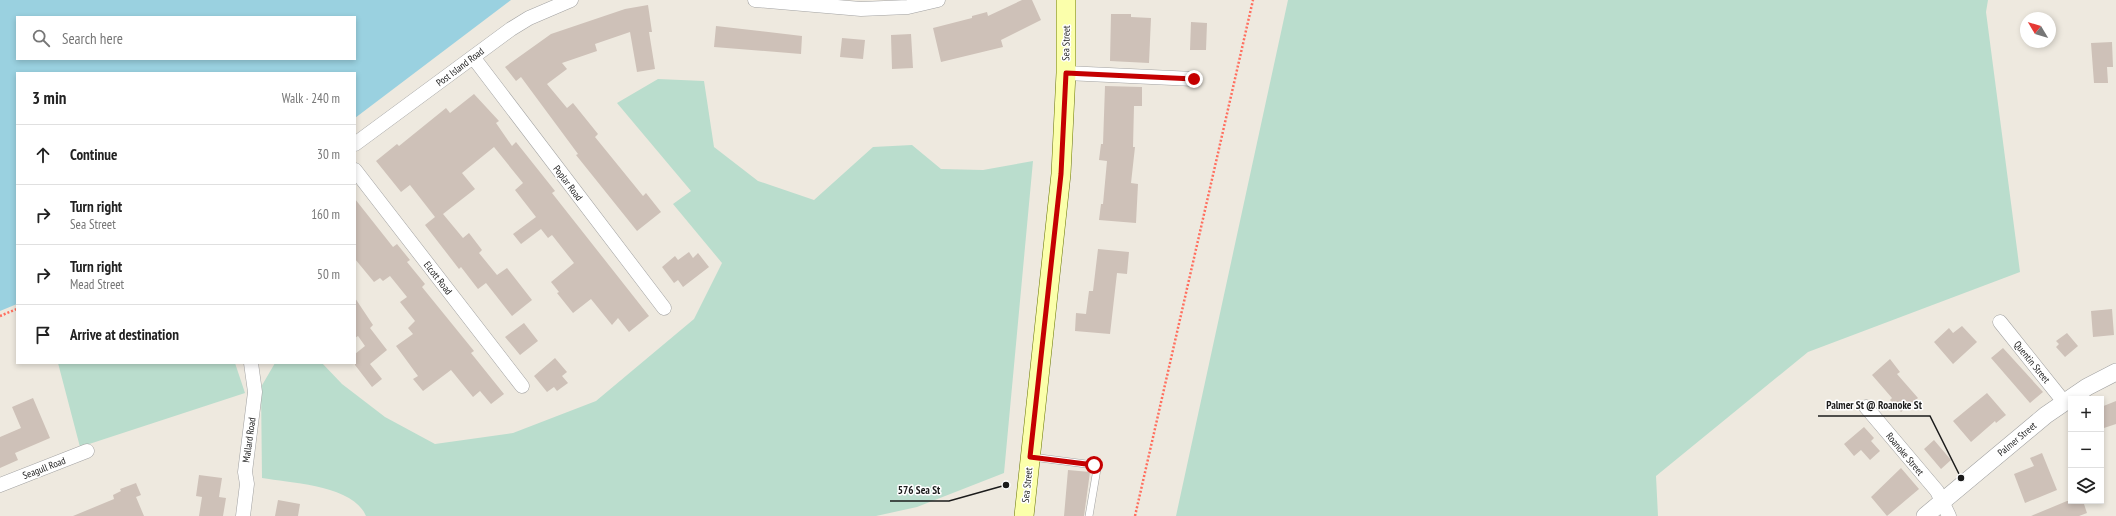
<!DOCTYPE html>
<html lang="en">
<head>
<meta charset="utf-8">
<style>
	body { margin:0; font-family:"PT Sans Narrow",sans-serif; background:#f2f2f2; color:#222 }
	.controls { position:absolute; right:12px; bottom:12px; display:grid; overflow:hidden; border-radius:0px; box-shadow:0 2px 6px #0003 }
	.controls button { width:36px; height:36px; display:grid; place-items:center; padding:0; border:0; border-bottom:1px solid #e0e0e0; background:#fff; color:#222; font:20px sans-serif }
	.compass { position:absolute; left:2020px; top:12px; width:36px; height:36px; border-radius:50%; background:#fff; box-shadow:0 2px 6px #0003; rotate:308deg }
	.stop { position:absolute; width:12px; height:12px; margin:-9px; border:3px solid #c50001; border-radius:50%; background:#fff }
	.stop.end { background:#c50001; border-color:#fff; box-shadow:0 1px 4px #0008 }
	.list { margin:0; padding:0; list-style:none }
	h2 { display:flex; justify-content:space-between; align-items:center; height:52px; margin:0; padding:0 16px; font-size:17px }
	h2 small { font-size:13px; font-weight:400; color:#767676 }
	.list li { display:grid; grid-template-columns:26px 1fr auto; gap:12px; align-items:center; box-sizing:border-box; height:60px; padding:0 16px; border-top:1px solid #e0e0e0 }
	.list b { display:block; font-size:15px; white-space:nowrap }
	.list p { margin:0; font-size:13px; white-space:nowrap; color:#767676 }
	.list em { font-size:13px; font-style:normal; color:#767676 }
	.icon { flex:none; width:22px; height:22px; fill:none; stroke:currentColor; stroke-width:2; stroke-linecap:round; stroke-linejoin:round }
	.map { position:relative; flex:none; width:2116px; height:516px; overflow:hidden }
	.search { position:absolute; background:#fff; box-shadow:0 2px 6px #0003; left:16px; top:16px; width:340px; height:44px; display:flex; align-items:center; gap:10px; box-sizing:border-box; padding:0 14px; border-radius:0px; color:#767676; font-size:15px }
	.panel { position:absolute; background:#fff; box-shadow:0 2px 6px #0003; left:16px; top:72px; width:340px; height:292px; border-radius:0px }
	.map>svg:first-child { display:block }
</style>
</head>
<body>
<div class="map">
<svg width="2116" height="516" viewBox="0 0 2116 516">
	<rect width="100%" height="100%" fill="#eee9df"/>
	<path fill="#baddcd" d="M1288 0H1988L1986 12 2020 272 1808 352 1656 476 1658 516H1176Z
		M658 79 704 81 714 147 758 181 814 200 873 147 912 145 941 169 983 170 1033 161 1004 473 917 507 876 516H366C353 485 291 483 262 478L261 387 275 363H322L342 384 385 417 435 444 513 433 596 401 694 319 722 263 673 204 691 191 617 103Z
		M58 363H235L245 393 80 447Z"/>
	<path fill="#9ad1e0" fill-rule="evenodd" d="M0 0H511L355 118V73H17V304L0 311ZM17 17H355V59H17Z"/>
	<path fill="#cec1b8" d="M1022 0H1032L1041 20 1001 40 1003 47 941 62 933 28 972 18V16L987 12 988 16Z
		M648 5 652 32H649L655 69 637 72 630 32 595 44 597 51 562 63 567 69 547 84 567 108 573 103 598 134 595 137 643 196 646 193 661 212 637 231 576 155 578 154 521 77 516 81 505 67 551 34 625 9Z
		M1111 14H1131V17L1151 18 1149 63 1110 61Z
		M1191 22 1207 23 1206 50H1190Z
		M716 26 802 36 801 54 714 47Z
		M911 34 913 68 892 69 891 35Z
		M842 38 865 40 863 59 840 57Z
		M2112 42 2113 67H2107L2108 83H2094L2091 43Z
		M1105 86 1142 87V106H1134L1133 147H1135L1131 183 1138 184 1136 223 1099 220 1101 204H1103L1107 161 1099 160 1101 144H1103Z
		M474 94 499 121 496 123 512 146 516 142 555 191 552 193 649 316 629 332 618 318 612 325 591 299 573 313 557 293 559 292 551 282 574 263 552 235 548 238 541 229 521 244 513 234 536 217 515 190 523 183 494 147 462 173 475 189 443 214 463 238 469 233 482 250 479 253 497 275 507 268 532 300 512 316 486 283 478 289 461 267 459 269 425 225 435 217 410 185 401 192 376 161 397 144 399 146 446 108 450 113Z
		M355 199 393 247 397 244 410 260 407 262 425 284 422 287 474 351 471 353 504 394 491 404 480 391 473 397 451 370 423 391 413 379 418 376 396 346 413 334 408 328 415 321 400 302 407 297 390 276 383 281 380 278 374 282 355 259Z
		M1098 249 1129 252 1127 274 1117 273 1110 334 1075 331 1076 313 1086 314 1089 291H1093Z
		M689 252 693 258 698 253 709 267 683 287 678 280 674 283 662 267 675 256 678 260Z
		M355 298 373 325 370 328 387 350 370 364 382 379 372 387 355 365V354L365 346 358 336 355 338Z
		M2112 309 2114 335 2093 337 2091 311Z
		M524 323 538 341 520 355 505 337Z
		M1962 326 1977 342 1953 364 1934 342 1949 328 1953 333Z
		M2067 333 2078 346 2065 357 2056 347 2059 344 2056 341Z
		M2003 348 2043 392 2030 403 1991 358Z
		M555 358 567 372 562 376 568 383 557 391 554 387 547 392 534 376Z
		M1890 359 1900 372 1897 374 1918 398 1901 412 1890 400 1892 398 1872 375Z
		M1987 393 2006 415 1996 423 1995 421 1971 442 1953 421Z
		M33 398 50 438 15 453 18 460 0 468V437L21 428 12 407Z
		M2116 401V424L2101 429V407Z
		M1864 427 1874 438 1871 441 1880 451 1870 460 1861 450 1854 456 1844 444Z
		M1934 440 1951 460 1941 469 1924 449Z
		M2042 453 2057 490 2025 503 2014 474 2034 466 2030 458Z
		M1901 468 1919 489 1887 516 1871 497Z
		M1068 470 1090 472 1084 516H1064Z
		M199 475 222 478 219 497 226 498 223 516H199L202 497 196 496Z
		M136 483 141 495 136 497 144 516H73L114 499 113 495 121 491 120 489Z
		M278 500 300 504 298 516H275Z
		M2067 501H2083L2087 513 2079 516H2031Z"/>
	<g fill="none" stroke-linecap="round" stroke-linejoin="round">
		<g stroke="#a2a2a2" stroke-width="8">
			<path id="service" d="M1032 457 1094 465 1097 469 1089 516"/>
		</g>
		<g stroke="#a2a2a2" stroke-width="15">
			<path id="minor" d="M755 0 861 9 908 7 938 0
				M473 57 664 308
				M1066 73 1194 79
				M355 144 511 29 529 18 571 0
				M355 170 522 386
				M2000 322 2064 402
				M1866 407 1937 491 1949 516
				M0 485 87 451
				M243 516 247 484 245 472 255 392 251 363"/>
		</g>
		<g stroke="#a2a2a2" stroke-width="18">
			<path id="tertiary" d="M1925 516 2046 415 2087 387 2116 372"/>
		</g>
		<g stroke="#677300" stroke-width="20">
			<path id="secondary" d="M1024 516 1061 174 1066 73V0"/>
		</g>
		<path stroke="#ff6e5e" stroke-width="2.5" stroke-dasharray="2 2" stroke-linecap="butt" d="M0 316 17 309
			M1135 516 1253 0"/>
		<use href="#service" stroke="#fff" stroke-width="7"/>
		<use href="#minor" stroke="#fff" stroke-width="14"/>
		<use href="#tertiary" stroke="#fff" stroke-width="17"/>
		<use href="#secondary" stroke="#fbffab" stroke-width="19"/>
	</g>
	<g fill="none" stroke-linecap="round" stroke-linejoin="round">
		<path stroke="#c50001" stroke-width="5" d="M1094 465 1030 457 1061 174 1066 73 1194 79"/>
	</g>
	<g text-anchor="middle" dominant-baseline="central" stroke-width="3" stroke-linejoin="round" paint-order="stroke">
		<g font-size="10" fill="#1b1b1b" stroke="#fff">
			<text transform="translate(1066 43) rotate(-89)">Sea Street</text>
			<text transform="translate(460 67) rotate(-37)">Post Island Road</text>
			<text transform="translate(568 183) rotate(53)">Poplar Road</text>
			<text transform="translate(438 278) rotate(52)">Elcott Road</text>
			<text transform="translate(2032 362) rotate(51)">Quentin Street</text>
			<text transform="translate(2017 439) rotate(-40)">Palmer Street</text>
			<text transform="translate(249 440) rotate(-82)">Mallard Road</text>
			<text transform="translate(1905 454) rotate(50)">Roanoke Street</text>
			<text transform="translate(44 468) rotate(-21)">Seagull Road</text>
			<text transform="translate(1027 485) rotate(-84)">Sea Street</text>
		</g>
	</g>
	<path fill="none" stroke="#1b1b1b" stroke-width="1.5" d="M1961 478L1930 416H1818M1006 485L949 501H890"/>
	<g fill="#1b1b1b" stroke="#fff" stroke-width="1.5">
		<circle cx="1961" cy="478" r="4"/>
		<circle cx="1006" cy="485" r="4"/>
	</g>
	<g font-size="11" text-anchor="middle" font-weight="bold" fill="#1b1b1b" stroke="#fff" stroke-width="3" stroke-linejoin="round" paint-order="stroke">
		<text x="1874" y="409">Palmer St @ Roanoke St</text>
		<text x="919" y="494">576 Sea St</text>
	</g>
</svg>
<div class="controls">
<button>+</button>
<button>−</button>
<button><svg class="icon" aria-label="layers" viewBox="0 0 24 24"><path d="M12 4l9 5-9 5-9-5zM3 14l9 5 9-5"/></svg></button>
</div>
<svg class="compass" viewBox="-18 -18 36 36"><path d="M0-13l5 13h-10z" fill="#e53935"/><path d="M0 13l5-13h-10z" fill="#767676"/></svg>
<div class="stop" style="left:1094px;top:465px"></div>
<div class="stop end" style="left:1194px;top:79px"></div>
<div class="search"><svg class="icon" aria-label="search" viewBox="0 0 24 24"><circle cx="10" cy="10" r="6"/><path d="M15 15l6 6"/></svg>Search here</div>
<section class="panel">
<h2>3 min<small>Walk · 240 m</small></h2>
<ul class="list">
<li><svg class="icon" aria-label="ahead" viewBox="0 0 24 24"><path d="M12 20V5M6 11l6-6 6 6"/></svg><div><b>Continue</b></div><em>30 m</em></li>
<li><svg class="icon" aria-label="right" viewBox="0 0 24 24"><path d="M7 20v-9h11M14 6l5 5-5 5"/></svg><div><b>Turn right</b><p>Sea Street</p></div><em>160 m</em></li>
<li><svg class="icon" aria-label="right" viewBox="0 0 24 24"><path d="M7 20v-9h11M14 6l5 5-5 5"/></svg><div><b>Turn right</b><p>Mead Street</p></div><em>50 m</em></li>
<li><svg class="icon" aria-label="arrive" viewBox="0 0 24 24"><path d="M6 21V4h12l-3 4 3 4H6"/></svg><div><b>Arrive at destination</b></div></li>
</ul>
</section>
</div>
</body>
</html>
